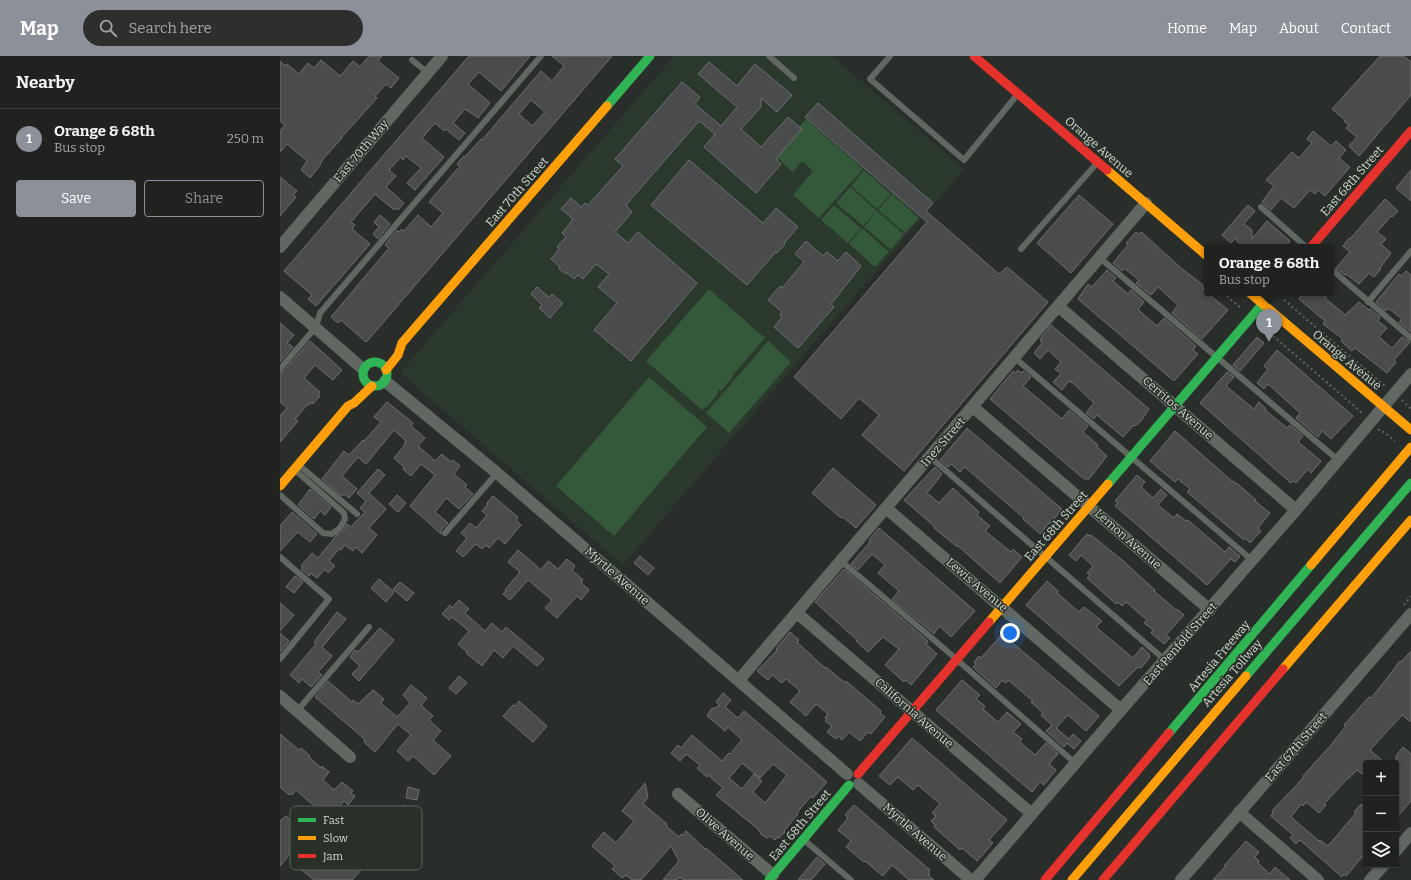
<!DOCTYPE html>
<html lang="en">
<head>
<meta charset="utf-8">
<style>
	body { margin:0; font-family:Bitter,serif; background:#2d2f2d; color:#f1f3f6 }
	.controls { position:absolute; right:12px; bottom:12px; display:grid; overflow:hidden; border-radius:4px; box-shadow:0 1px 3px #0004 }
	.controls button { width:36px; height:36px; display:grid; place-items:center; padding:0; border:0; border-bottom:1px solid #3d3f3e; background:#202220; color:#f1f3f6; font:20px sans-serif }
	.you { position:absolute; left:730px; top:577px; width:14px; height:14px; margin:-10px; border:3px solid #fff; border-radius:50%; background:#1a73e8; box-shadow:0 0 0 6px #1a73e833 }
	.badge { display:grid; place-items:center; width:26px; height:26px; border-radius:50%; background:#8c9099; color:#fff; font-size:13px; font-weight:700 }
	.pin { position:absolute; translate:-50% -33px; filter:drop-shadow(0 1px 2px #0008) }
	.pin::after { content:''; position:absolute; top:21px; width:14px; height:12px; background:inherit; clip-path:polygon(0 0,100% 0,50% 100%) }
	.popup { position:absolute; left:924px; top:188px; width:130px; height:52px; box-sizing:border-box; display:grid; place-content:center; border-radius:4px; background:#202220; filter:drop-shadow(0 1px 3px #0005); font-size:13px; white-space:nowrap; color:#a2a4a5 }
	.popup b { font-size:15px; color:#f1f3f6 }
	.popup::after { content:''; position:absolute; left:50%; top:100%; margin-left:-8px; border:8px solid transparent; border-top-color:#202220 }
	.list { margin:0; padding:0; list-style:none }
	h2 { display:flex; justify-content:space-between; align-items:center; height:52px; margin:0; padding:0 16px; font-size:17px }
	h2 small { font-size:13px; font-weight:400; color:#a2a4a5 }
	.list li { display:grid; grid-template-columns:26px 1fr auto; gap:12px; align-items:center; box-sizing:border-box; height:60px; padding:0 16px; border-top:1px solid #3d3f3e }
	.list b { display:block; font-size:15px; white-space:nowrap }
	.list p { margin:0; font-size:13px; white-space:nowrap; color:#a2a4a5 }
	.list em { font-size:13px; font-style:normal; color:#a2a4a5 }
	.actions { display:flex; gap:8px; padding:12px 16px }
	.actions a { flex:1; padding:9px 0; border:1px solid #8c9099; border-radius:4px; text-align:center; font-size:14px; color:#8c9099 }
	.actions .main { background:#8c9099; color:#fff }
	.icon { flex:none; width:22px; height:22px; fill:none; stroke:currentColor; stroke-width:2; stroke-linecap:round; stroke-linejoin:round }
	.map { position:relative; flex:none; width:1131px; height:824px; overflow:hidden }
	header { display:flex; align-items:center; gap:24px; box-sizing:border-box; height:56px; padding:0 20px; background:#8c9099; color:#fff }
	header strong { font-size:19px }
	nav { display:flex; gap:22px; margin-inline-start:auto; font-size:14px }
	.search { width:280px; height:36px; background:#2d2f2d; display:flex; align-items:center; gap:10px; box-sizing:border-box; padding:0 14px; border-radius:22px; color:#a2a4a5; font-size:15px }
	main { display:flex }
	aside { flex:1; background:#202220 }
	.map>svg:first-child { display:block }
</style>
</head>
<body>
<header>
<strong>Map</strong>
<div class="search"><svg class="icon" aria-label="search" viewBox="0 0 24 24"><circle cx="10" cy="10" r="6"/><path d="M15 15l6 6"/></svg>Search here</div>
<nav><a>Home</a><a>Map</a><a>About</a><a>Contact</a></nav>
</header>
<main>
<aside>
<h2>Nearby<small></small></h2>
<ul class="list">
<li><span class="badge">1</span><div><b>Orange &amp; 68th</b><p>Bus stop</p></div><em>250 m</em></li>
</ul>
<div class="actions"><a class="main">Save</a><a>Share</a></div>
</aside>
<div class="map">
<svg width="1131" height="824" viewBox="0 0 1131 824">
	<rect width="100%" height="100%" fill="#2a2e2a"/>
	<path fill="#2b382c" d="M394 0H552L684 113 343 509 120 317Z"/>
	<path fill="#34583a" d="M526 63 583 113 539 162 513 139 533 115 522 105 513 116 494 99Z
		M584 114 611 138 597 153 571 130Z
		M570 131 597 155 583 170 556 147Z
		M612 138 639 162 625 177 598 154Z
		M554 149 581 172 568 187 541 164Z
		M597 155 624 178 611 194 584 171Z
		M582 172 609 196 595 211 569 188Z
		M429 233 485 282 452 320 453 321 441 335 439 334 437 337 438 338 426 352 425 351 422 354 366 305Z
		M488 285 511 306 449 377 426 357Z
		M369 321 427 371 334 480 276 430Z"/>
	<path fill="#4a4b4c" stroke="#6e6f6f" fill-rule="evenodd" d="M89 0H102L98 5 119 22 111 32 106 28 95 40 97 42 62 81V82L43 103 40 108H41L30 122 21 114 27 105 7 88 0 96V75L5 69 0 65V5L5 10 7 8 19 18 28 7 34 12 41 4 60 20 73 5 80 11Z
		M189 0H250L221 35 199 16 188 28 210 47 198 62 185 53 173 67 185 77 179 84 166 73 164 75 155 67 142 82 164 101 135 134 127 127 141 112 126 100 123 104 121 101 109 114 116 120 106 131 124 147 118 154 116 152 114 154 95 138 71 166 75 169 72 173 90 188 36 250 28 243 32 239 4 215Z
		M272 0H332L89 283 86 286 61 264 58 267 51 261 109 192 105 189 117 174 119 176 122 173 124 175 138 159 151 171 163 157 149 146 180 110 177 108 184 100 185 101 201 83 202 84 261 15 272 25 284 10ZM251 44 265 56 252 70 239 58Z
		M1100 0H1124L1131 6V39L1079 100 1069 90 1077 81 1066 72 1069 69 1064 65 1065 64 1052 53Z
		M429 6 457 30 475 8 512 39 497 56 481 42V51L461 73 481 91 508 61 522 73 496 103 501 108 476 137 424 91 435 78 419 65 346 149 352 156 335 176 348 187 358 176 417 227 351 305 314 274 337 247 318 231 329 218 316 208 303 223 298 219 294 223 287 217 286 218 279 213 280 211 271 203 279 193 277 191 286 181 282 177 293 163 281 153 291 142 301 151 305 147 308 149 343 110 335 103 402 26 420 41 415 48 441 70 457 51 418 18Z
		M538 47 653 147 646 155 719 218 727 211 768 246 624 415 582 379 599 359 579 342 561 363 514 321 647 166 525 61Z
		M1033 75 1051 90 1056 85 1066 94 1059 102 1070 111 1045 140 1038 134 1035 138 1030 134 1014 152 1001 142 991 154 982 146 994 130 986 124 1012 96 1019 102 1032 87 1027 83Z
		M409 104 483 167 496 152 518 171 504 187 505 188 497 197 496 196 467 229 371 149Z
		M1131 114V145L1116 132Z
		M0 121 17 135 13 139 16 141 0 160Z
		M799 139 833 168 791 217 757 187Z
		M1105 143 1118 155 1112 161 1111 160 1097 176 1106 183 1101 188 1111 197 1100 212 1101 213 1094 221 1089 217 1079 228 1066 218 1065 219 1056 212 1070 196 1063 190 1069 182 1070 183Z
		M968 149 975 155 964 168 972 174V183L987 165 1010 185 1005 191H964L955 183 951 187 942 179Z
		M100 159 110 168 98 183 93 178 99 171 94 166Z
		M856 176 859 178 861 176 868 182 901 212 923 229 922 230 924 232 923 233 927 237 948 254 922 283 892 257 898 249 878 231 871 239 856 227 859 224 844 212 842 215 833 207 848 189 846 187Z
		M526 185 543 200 547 196 558 205 566 196 581 210 551 248 554 251 518 292 494 271 502 261 500 259 502 256 488 244 500 230 502 232 524 206 515 198Z
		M827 214 836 222 833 225 848 238 851 234 864 246 858 253 864 259 877 270 884 262 916 290 913 294 918 298 894 325 798 243 808 228 812 231Z
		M1126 215 1131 219V276L1119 266 1122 263 1108 252 1106 255 1096 246 1119 218 1121 220Z
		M257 231 269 241 272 238 283 247 270 262 259 252 262 249 251 238Z
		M1023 237H1049L1045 242 1065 259 1079 246 1089 254 1090 253 1100 261 1098 265 1107 272 1099 281 1112 292 1122 281 1130 286 1114 304 1116 306 1107 317 1075 292 1072 295 1061 285 1063 283 1043 268 1045 265 1019 243Z
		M0 267 14 279 7 287 13 291 0 306Z
		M771 269 869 353 861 365 855 370 854 369 843 381 817 359 814 363 806 357 814 347 794 328 789 325 782 334 773 326 781 318 775 313 781 306 768 294 760 303 754 297 762 287 760 283Z
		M977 281 984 287 960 315 953 309Z
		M30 285 62 314 53 324 35 309 24 322 40 336 38 338 40 340 33 348 32 346 29 349 28 348 15 363 18 365 0 386V360L7 352 0 346V317L3 316Z
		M997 294 1073 360 1051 383 1042 375 1038 381 1016 362 1020 357 1008 346 988 328 984 333 977 327 988 313 984 310Z
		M738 314 741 317 743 315 751 321 743 330 782 363 789 354 808 370 803 376 818 389 816 390 827 400 809 423H804L710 343 733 315 736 317Z
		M947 316 954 321 946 330 958 340 974 353 979 346 986 353 985 354 1007 372 1010 369 1023 380 1018 386 1041 405 1031 417 1028 413 1016 427 1013 425 1011 427 920 347Z
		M107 346 133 367 131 370 145 382 138 390 155 405 162 398 171 406 173 404 180 410 174 418 187 429 185 431 193 438 179 453 166 442 155 456 168 467 161 474V478L130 450 155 419 141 408 131 420 123 413 124 411 114 402 125 389 124 388 126 385 114 374 86 408 78 401 62 420 77 433 69 442 64 438 62 440 42 423 64 395 69 399 83 384 84 385 101 366 94 361Z
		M687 372 782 453 770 468 769 467 760 478 743 463 744 462 686 412 684 411 680 416 671 408 668 411 660 404Z
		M895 375 952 425 959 429 976 444 975 445 990 457 978 472 981 475 970 487 965 482 964 484 907 436 910 433 898 423 895 426 870 405Z
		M655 411 662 418 647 437 659 447 673 432 699 456 697 459 710 470 705 475 731 496 733 493 742 501 720 527 678 490H676L654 472V470L624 444Z
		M553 412 596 449 576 472 563 461 561 462 532 437Z
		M98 413 105 419 89 437 106 453 89 472 97 479 82 497 76 491 73 495 65 489 61 494 59 493 49 505 55 510 48 517 45 513 37 522 30 517 29 520 21 513 23 511 21 510 32 497 38 502 56 480 63 475 67 468 71 471 85 456 80 452 86 445 77 437Z
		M857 419 865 426 861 431 873 442 881 433 887 439 878 449 894 462 897 458 906 465 908 464 945 496 949 491 960 500 955 506 951 503 927 529 835 450 838 447 835 445Z
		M30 433 51 451 45 459 40 455 34 463 18 449Z
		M117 439 126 447 118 456 109 448Z
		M213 440 238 461 236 464 241 469 225 488 218 482 209 492 206 489 202 493 196 488 183 501 176 495 187 482 181 477 190 467 196 472 207 459 202 455 208 448 207 447Z
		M12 456 37 478 30 486 18 476 0 495V470Z
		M599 472 695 555 671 581 659 570 654 578 612 543 619 535 598 517 605 509 592 498 578 514 571 508 590 486 589 484Z
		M807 478 810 480 811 479 841 503 875 534 874 535 896 554 897 553 904 559 886 579 890 582 884 588 871 577 873 574 864 567 867 564 846 546 842 550 838 546 836 548 807 522 810 519 807 517 813 510 801 499 796 505 789 499Z
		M238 494 261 514 268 505 278 513 287 503 295 510 292 514 303 524 301 526 309 534 301 544 297 540 277 562 265 552 272 544 248 524 230 544 223 538 226 535 225 534 240 516 228 506Z
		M360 500 374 512 368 519 354 507Z
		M564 513 648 585 646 588 657 598 631 629 626 624 624 626 605 609 619 593 603 581 588 596 576 585 577 584 535 546Z
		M15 520 23 526 14 537 6 531Z
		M99 523 114 536 106 546 91 532Z
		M767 525 778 535 777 537 799 556 804 551 822 565 816 571 853 602 862 591 870 599 869 600 870 601 862 611 860 612 858 611 839 630 746 549Z
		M120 526 134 537 127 545 113 533Z
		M179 544 189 553 185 557 205 575 212 567 222 576 226 571 264 603 257 610 233 590 223 602 214 594 202 610 186 597 187 596 178 588 189 575 172 561 169 564 162 558 170 549 172 552Z
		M0 547 14 559 0 575Z
		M57 556 66 563 42 591 52 600 38 616 42 619 31 631 22 623 19 627 10 619 36 588 34 586Z
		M100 572 114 584 79 625 72 618 80 610 70 601 75 594 78 596Z
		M510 576 519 584 517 586 545 612 546 611 565 627 566 625 601 655 600 657 605 661 591 678 588 676 580 685 569 676 562 684 558 680 556 683 547 676 552 670 545 665 547 663 545 662 548 658 536 648 526 660 510 646 520 635 506 623 502 627 492 619 488 624 477 615 497 594 496 593Z
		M0 577 9 585 0 596Z
		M722 578 819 660 806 675 788 659 776 672 789 683 793 678 801 685 794 693 787 687 784 691 766 675 772 669 761 659 763 657 751 646 753 645 728 624 726 627 722 624 716 632 693 611 696 608 694 606 699 600 701 602Z
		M1131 595V666L1122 659 1090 694 1105 707H1086V721L1077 714 1070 721 1066 724 1044 748 1046 749 1039 757 1026 746 1023 750 1021 748 1011 761 1039 785 1040 784 1048 790 1076 757 1074 756 1081 748 1086 753V805L1082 801 1066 820 1064 818 1062 821 1020 784 1016 788 1010 782 1013 779 991 760 993 757 992 755 1024 721 1023 720 1051 689 1066 670 1064 669 1089 641 1091 642 1101 630 1120 605 1121 606Z
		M179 620 187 627 176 638 169 632Z
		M682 624 700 639 696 643 705 650 703 653 718 666 727 656 741 668 733 676 742 683 740 686 755 699 766 687 778 698 769 708 776 714 764 729 760 726 752 736 656 654Z
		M48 625 72 646 73 644 78 648 93 634 104 643 101 647 117 661 130 647 123 639 131 629 147 642 141 649 153 660 149 664 161 675 153 684 171 700 154 719 133 700 128 705 117 695 131 679 118 668 95 696 84 686 85 684 80 679 35 641Z
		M443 637 451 644 445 651 458 662 464 655 547 726 533 742 531 740 517 757 518 758 504 775 505 776 499 782 498 781 495 784 490 780 487 782 481 778 478 773 436 739 443 732 428 719 427 721 417 712 420 709 406 698 400 705 391 697 398 689 401 692 412 679 442 705 449 697 450 698 462 684 448 671 445 675 427 660 431 653 440 650 436 646ZM462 707 480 722 493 708 507 719 485 747 473 736 482 725 474 718 462 733 449 722Z
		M239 645 267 670 253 686 223 660 233 649 235 650Z
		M0 678 19 694 21 692 30 700 29 701 41 712 42 710 49 716 43 724 54 734 62 726 73 735 71 737 75 740 68 749 64 745 52 760 62 769 57 775 52 770 47 775 37 766 25 780 51 801 60 791 71 800 83 812 72 824H34L22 814 26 810 11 797 0 810V765L6 760 16 769 34 750 16 734 12 739 10 737 9 739 0 731Z
		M632 682 727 764 709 784 713 787 697 805 682 792 680 794 654 771 655 769 651 765 656 760 652 757 660 748 638 729 633 734 618 721 610 729 599 720Z
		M1123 691 1131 698V745L1116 762V700Z
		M365 727 368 741 363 748 387 768 386 770 399 781 401 778 402 780 406 775 425 793 426 792 463 824H403L400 821 397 824H383L399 805 391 790 361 824H352L346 819 342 822 332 813 335 810 312 790 324 776 336 787 354 765 342 755Z
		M128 731 139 734 137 744 126 742Z
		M123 749 132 756 126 763 117 756Z
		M574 749 650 814 648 816 650 818 648 819 654 824H629L612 809 603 820 585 805 584 806 566 791 571 785 558 774 568 762 565 759Z
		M966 785 979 796 975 801 979 805 978 807 990 818 995 811 1010 824H933L945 811 944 810Z
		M537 801 545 808 531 824H518Z"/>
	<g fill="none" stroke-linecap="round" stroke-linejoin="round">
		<path stroke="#5f6560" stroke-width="2" stroke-dasharray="2 3" stroke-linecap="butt" d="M943 237 962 253
			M1004 244 1106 331
			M981 271 985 273 1080 355 1082 358H1083
			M1122 344 1131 353
			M1098 374H1101L1115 385
			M1124 549 1131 540"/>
		<path stroke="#606861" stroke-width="6" d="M489 0 514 22
			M610 0 590 23 684 104 737 39
			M132 4 148 17
			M981 151 1026 191
			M741 193 817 107
			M820 202 1058 404
			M1051 213 1131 282
			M1088 246 1131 195
			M735 302 972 504
			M0 313 36 271 40 257 261 0
			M650 401 885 604
			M20 410 77 458
			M0 439 43 477 52 478 60 472 65 463 64 457 15 414
			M165 477 217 417
			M0 501 49 543 0 603
			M561 505 667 595 795 707
			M17 655 89 571
			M524 784 571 824"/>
		<path stroke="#606861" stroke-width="12" d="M0 191 162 0
			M0 241 83 313
			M778 250 1016 454
			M105 325 217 417 567 718
			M693 351 930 554
			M606 452 841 654
			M517 557 752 758
			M459 624 866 147
			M0 640 70 701
			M579 728 691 824
			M398 738 493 819
			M959 756 1038 824
			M1116 795 1131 777
			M695 824 841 654 1016 454 1131 318
			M901 824 1131 558
			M1090 824 1104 809"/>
		<path stroke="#30b455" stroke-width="9" d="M327 50 370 0
			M83 318a12 12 0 1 1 24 0a12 12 0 1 1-24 0Z
			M828 428 992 237
			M966 620 1131 427
			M889 677 1031 509
			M489 824 569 729"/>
		<path stroke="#ff9f0a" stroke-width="9" d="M827 114 927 200
			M970 237 1131 374
			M106 314 118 299 122 287 327 50
			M0 430 68 350 74 347 92 330
			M1031 509 1120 404
			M709 566 828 428
			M1003 613 1131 464
			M792 824 966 620"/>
		<path stroke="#e5322d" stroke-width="9" d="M694 0 827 114
			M1031 191 1131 75
			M578 718 709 566
			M765 824 889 677
			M823 824 1003 613"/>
		<path stroke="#ff9f0a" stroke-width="9" d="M1120 404 1131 391"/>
	</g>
	<g text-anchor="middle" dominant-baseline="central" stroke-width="3" stroke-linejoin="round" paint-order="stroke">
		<g font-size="12" fill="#d2d8d3" stroke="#283028">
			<text transform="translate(819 91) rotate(41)">Orange Avenue</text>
			<text transform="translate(81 95) rotate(-50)">East 70th Way</text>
			<text transform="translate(1072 125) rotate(-49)">East 68th Street</text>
			<text transform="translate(237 136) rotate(-49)">East 70th Street</text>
			<text transform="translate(1067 304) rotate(40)">Orange Avenue</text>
			<text transform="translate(898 352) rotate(41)">Cerritos Avenue</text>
			<text transform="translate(663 386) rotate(-49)">Inez Street</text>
			<text transform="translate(776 470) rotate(-49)">East 68th Street</text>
			<text transform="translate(848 483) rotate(41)">Lemon Avenue</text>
			<text transform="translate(337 520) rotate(41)">Myrtle Avenue</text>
			<text transform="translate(697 529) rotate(40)">Lewis Avenue</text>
			<text transform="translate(900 588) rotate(-49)">East Penfold Street</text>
			<text transform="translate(939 600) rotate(-50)">Artesia Freeway</text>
			<text transform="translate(952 617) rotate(-49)">Artesia Tollway</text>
			<text transform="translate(634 657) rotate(41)">California Avenue</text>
			<text transform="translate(1016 691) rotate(-49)">East 67th Street</text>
			<text transform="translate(520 769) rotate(-50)">East 68th Street</text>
			<text transform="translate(635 776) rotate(41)">Myrtle Avenue</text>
			<text transform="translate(445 778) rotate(41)">Olive Avenue</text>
		</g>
	</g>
	<rect x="10" y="750" width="132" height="64" rx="6" fill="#283028" stroke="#5b625b" stroke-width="1"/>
	<rect x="18" y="762" width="18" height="4" fill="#30b455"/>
	<rect x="18" y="780" width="18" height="4" fill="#ff9f0a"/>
	<rect x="18" y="798" width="18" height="4" fill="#e5322d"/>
	<g font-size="11" fill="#d2d8d3">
		<text x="43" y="768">Fast</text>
		<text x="43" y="786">Slow</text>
		<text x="43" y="804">Jam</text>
	</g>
</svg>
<div class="controls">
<button>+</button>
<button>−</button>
<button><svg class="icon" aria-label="layers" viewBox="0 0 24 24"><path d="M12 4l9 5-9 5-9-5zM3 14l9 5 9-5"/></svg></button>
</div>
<div class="you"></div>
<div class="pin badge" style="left:989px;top:286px">1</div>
<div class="popup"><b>Orange &amp; 68th</b>Bus stop</div>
</div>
</main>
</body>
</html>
